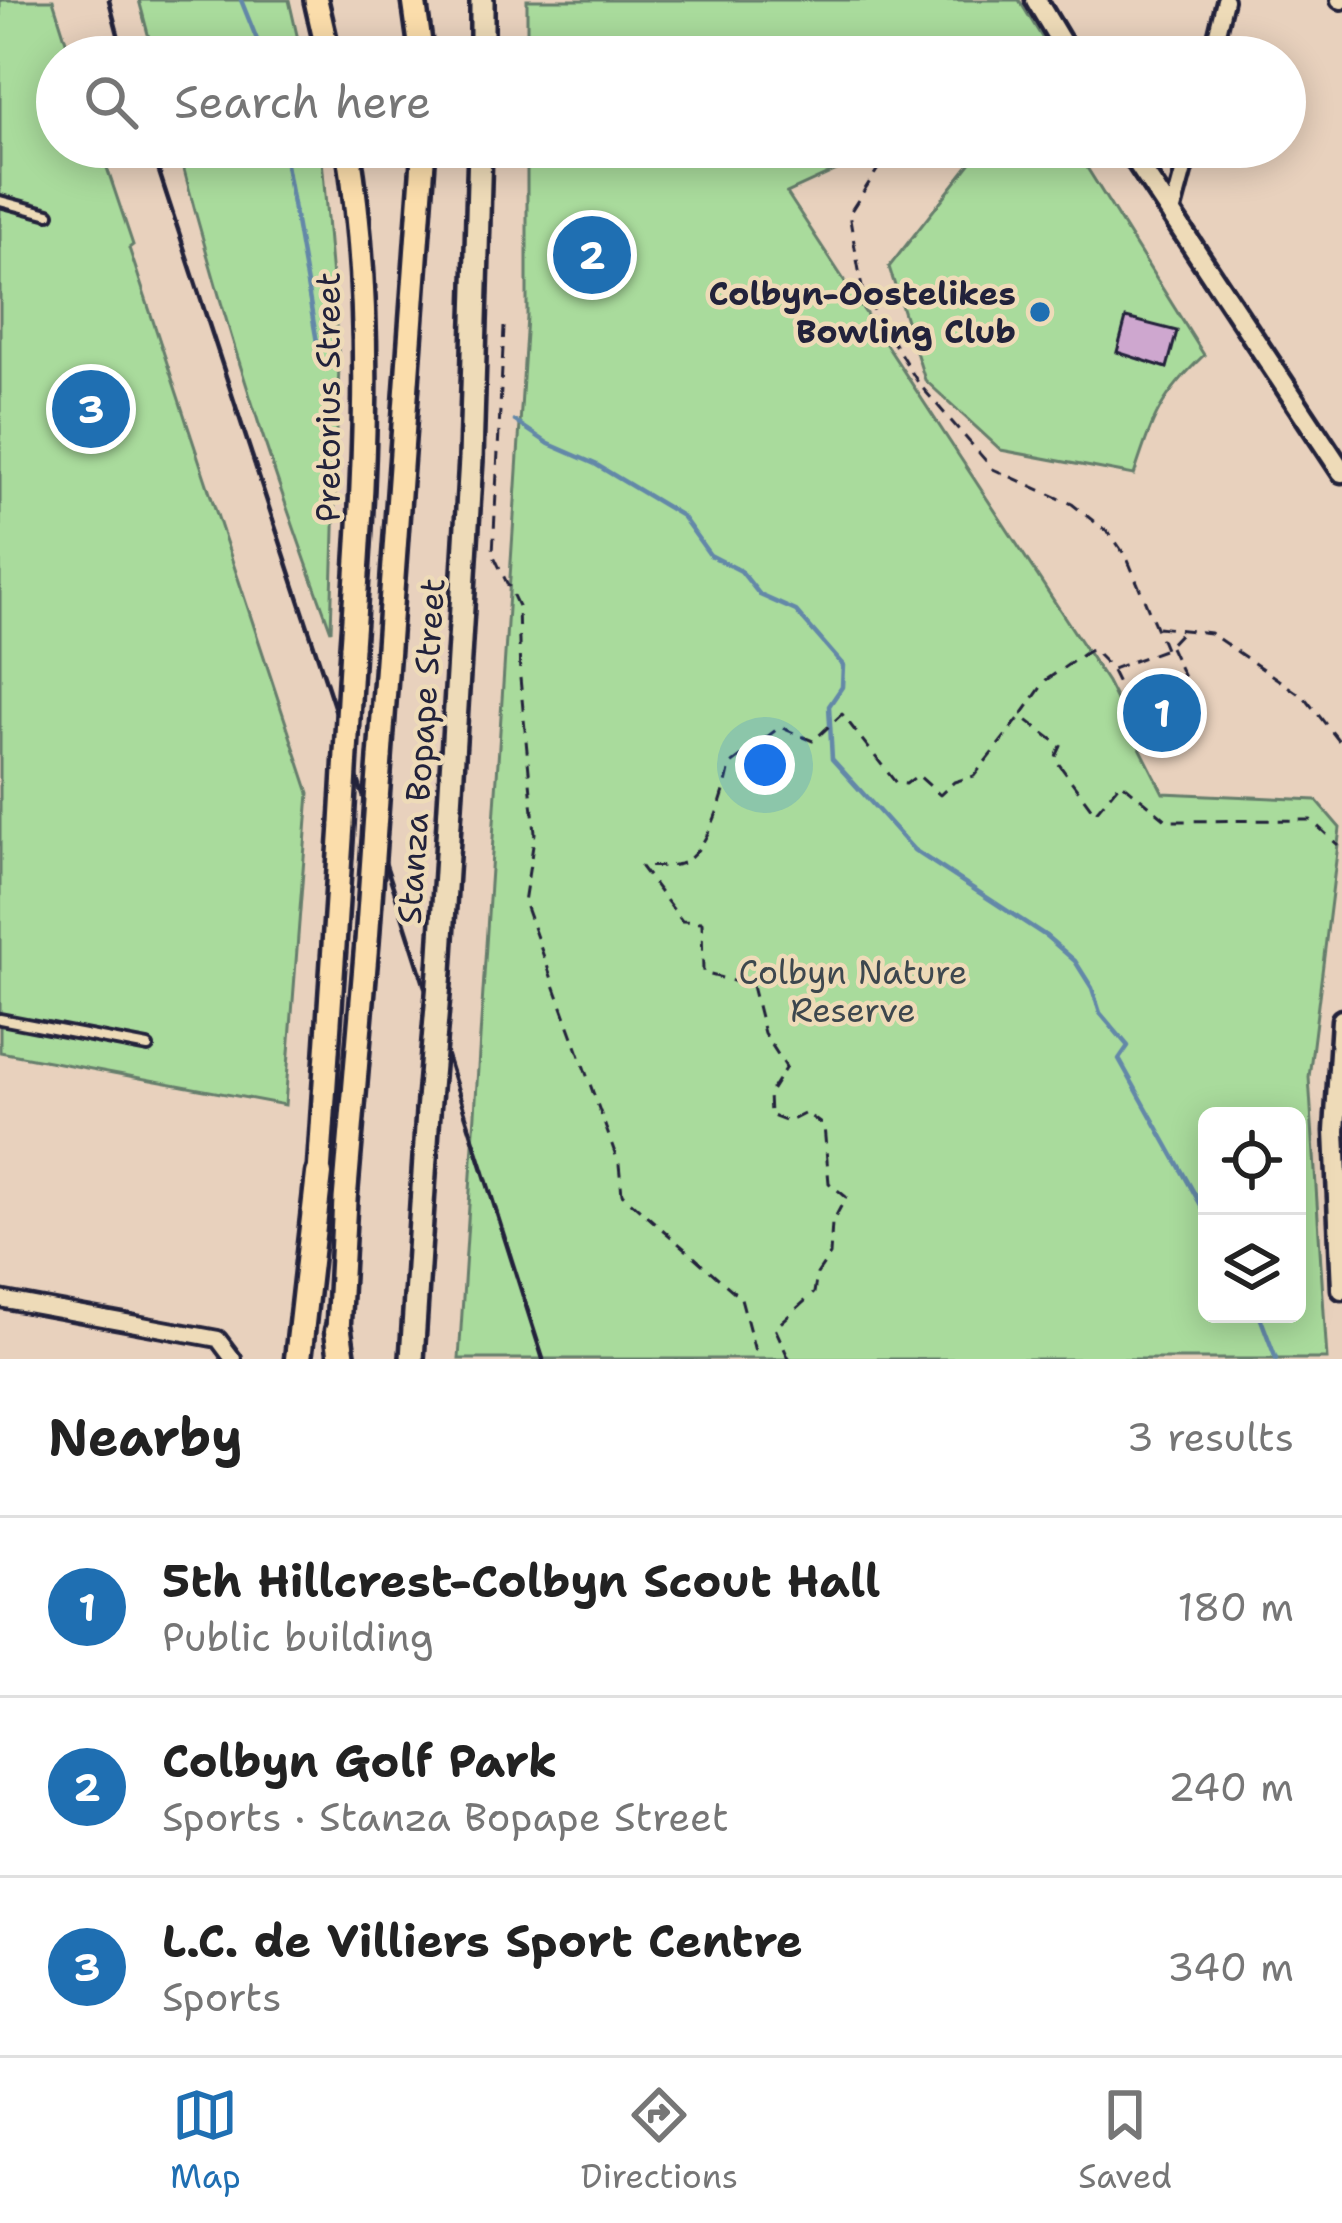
<!DOCTYPE html>
<html lang="en">
<head>
<meta charset="utf-8">
<style>
	body { margin:0; font-family:"Shantell Sans",sans-serif; background:#f6f6f6; color:#222 }
	.controls { position:absolute; right:36px; bottom:36px; display:grid; overflow:hidden; border-radius:18px; box-shadow:0 6px 30px #0003 }
	.controls button { width:108px; height:108px; display:grid; place-items:center; padding:0; border:0; border-bottom:3px solid #e0e0e0; background:#fff; color:#222; font:60px sans-serif }
	.you { position:absolute; left:765px; top:765px; width:42px; height:42px; margin:-30px; border:9px solid #fff; border-radius:50%; background:#1a73e8; box-shadow:0 0 0 18px #1a73e833 }
	.badge { display:grid; place-items:center; width:78px; height:78px; border-radius:50%; background:#1f6fb2; color:#fff; font-size:39px; font-weight:700 }
	.pin { position:absolute; translate:-50% -50%; border:6px solid #fff; box-shadow:0 3px 12px #0006 }
	.list { margin:0; padding:0; list-style:none }
	h2 { display:flex; justify-content:space-between; align-items:center; height:156px; margin:0; padding:0 48px; font-size:51px }
	h2 small { font-size:39px; font-weight:400; color:#767676 }
	.list li { display:grid; grid-template-columns:78px 1fr auto; gap:36px; align-items:center; box-sizing:border-box; height:180px; padding:0 48px; border-top:3px solid #e0e0e0 }
	.list b { display:block; font-size:45px; white-space:nowrap }
	.list p { margin:0; font-size:39px; white-space:nowrap; color:#767676 }
	.list em { font-size:39px; font-style:normal; color:#767676 }
	.icon { flex:none; width:66px; height:66px; fill:none; stroke:currentColor; stroke-width:2; stroke-linecap:round; stroke-linejoin:round }
	.map { position:relative; flex:none; width:1342px; height:1359px; overflow:hidden }
	.search { position:absolute; background:#fff; box-shadow:0 6px 30px #0003; left:36px; right:36px; top:36px; height:132px; display:flex; align-items:center; gap:30px; box-sizing:border-box; padding:0 42px; border-radius:66px; color:#767676; font-size:45px }
	.sheet { height:696px; background:#fff }
	nav { display:flex; justify-content:space-around; align-items:center; box-sizing:border-box; height:168px; border-top:3px solid #e0e0e0; background:#fff; font-size:33px; color:#767676 }
	nav a { display:grid; justify-items:center; gap:6px }
	nav .on { color:#1f6fb2 }
	.map>svg:first-child { display:block }
</style>
</head>
<body>
<div class="map">
<svg width="1342" height="1359" viewBox="0 0 1342 1359">
	<rect width="100%" height="100%" fill="#e8d1bd"/>
	<filter id="ink" filterUnits="userSpaceOnUse"><feTurbulence type="fractalNoise" baseFrequency=".00833" numOctaves="2"/><feDisplacementMap in="SourceGraphic" scale="24" xChannelSelector="R" yChannelSelector="G"/><feConvolveMatrix kernelMatrix="1 2 1 2 8 2 1 2 1" color-interpolation-filters="sRGB"/></filter>
	<g filter="url(#ink)">
		<path fill="#a9db9c" stroke="#667e6c" stroke-width="3" fill-rule="evenodd" d="M0 0H53L71 57H57V147H100L133 245 129 248 309 793 285 1105 0 1052Z
			M139 0H289L302 57H154Z
			M527 0H1019L1054 57H527Z
			M178 147H321L339 362 331 631C272 472 220 310 178 147Z
			M527 147H887L787 193 1107 682 1163 793 1316 800 1340 828 1309 1077 1327 1359H459L527 317ZM1207 1116H1297V1314H1207Z
			M983 147H1074L1204 355C1159 398 1153 418 1134 475L1001 450 925 380 889 267Z"/>
		<g fill="none" stroke-linecap="round" stroke-linejoin="round">
			<path stroke="#6388a8" stroke-width="4.5" d="M241 0 264 57
				M283 147 321 365
				M515 421 549 444 595 464 682 516 710 555 741 571 760 595 796 611 843 665 842 687 829 706 832 759 914 850 1046 936 1075 961 1092 988 1100 1013 1128 1046 1119 1059 1207 1216
				M1259 1314 1276 1359"/>
		</g>
		<path fill="#cea7cf" stroke="#22223b" stroke-width="3" d="M1126 318 1177 331 1167 368 1117 352Z
			M1152 672 1189 725 1186 727 1193 738 1172 750 1166 740 1163 742 1132 698 1138 694 1132 684Z"/>
		<g fill="none" stroke-linecap="round" stroke-linejoin="round">
			<g stroke="#22223b" stroke-width="16">
				<path id="service" d="M0 201 49 214
					M0 1019 148 1047"/>
			</g>
			<g stroke="#22223b" stroke-width="22">
				<path id="minor" d="M1339 0 1342 1
					M1211 57 1225 0
					M1171 217 1190 147
					M0 1299 218 1339 233 1359"/>
			</g>
			<g stroke="#22223b" stroke-width="27">
				<path id="tertiary" d="M1036 0 1070 57
					M1127 147 1342 472
					M1342 1020 1335 1131 1342 1289"/>
			</g>
			<g stroke="#22223b" stroke-width="30">
				<path id="secondary" d="M482 57V0
					M440 971 471 459 480 147
					M412 1359 428 1112"/>
			</g>
			<g stroke="#22223b" stroke-width="30">
				<path id="primary" d="M316 0 329 57
					M414 0 422 57
					M348 147C375 314 364 480 352 647
					M380 758 424 147
					M319 1174 342 824
					M338 1331 345 1200 367 942"/>
			</g>
			<g stroke="#22223b" stroke-width="33">
				<path id="motorway" d="M338 1331 342 1359
					M298 1359 319 1174"/>
			</g>
			<path stroke="#22223b" stroke-width="3" stroke-dasharray="12 9" stroke-linecap="butt" d="M892 147 849 214 863 293 919 384 993 469 1072 504 1111 535 1127 558 1165 649 1181 632
				M504 327 493 554 518 606 520 678 535 833 524 902 619 1164 622 1194 741 1298 757 1359
				M1158 627 1210 633 1305 698 1339 741
				M1170 647 1198 708
				M1163 650 1112 669 1093 650 1088 651 1046 680 1021 716 1061 746 1055 759 1095 813 1121 782 1168 821 1311 820 1338 845
				M1112 671 1137 722
				M789 1359 775 1328 814 1293 817 1274 830 1255 832 1223 846 1197 829 1183 824 1126 806 1113 788 1122 770 1115 769 1094 786 1067 764 1033 752 986 703 973 702 922 682 921 641 867C653 866 668 867 680 864 707 856 726 790 730 765L780 727 813 741 842 714 896 783 906 784 918 775 940 795 954 782 974 776 1021 716"/>
			<use href="#service" stroke="#eedbb8" stroke-width="8"/>
			<use href="#minor" stroke="#eedbb8" stroke-width="14"/>
			<use href="#tertiary" stroke="#eedbb8" stroke-width="18"/>
			<use href="#secondary" stroke="#eedbb8" stroke-width="21"/>
			<use href="#primary" stroke="#fbddab" stroke-width="21"/>
			<use href="#motorway" stroke="#fbddab" stroke-width="24"/>
			<path stroke="#22223b" stroke-width="4.5" d="M109 0 124 57
				M151 147 399 905 543 1359"/>
			<g stroke="#22223b" stroke-width="30" stroke-linecap="butt">
				<path id="secondary-bridge" d="M428 1112 440 971"/>
			</g>
			<g stroke="#22223b" stroke-width="30" stroke-linecap="butt">
				<path id="primary-bridge" d="M342 824 352 647
					M367 942 380 758"/>
			</g>
			<use href="#secondary-bridge" stroke="#eedbb8" stroke-width="21"/>
			<use href="#primary-bridge" stroke="#fbddab" stroke-width="21"/>
		</g>
	</g>
	<circle fill="#1f6fb2" stroke="#eedbb8" stroke-width="4.5" cx="1040" cy="312" r="12"/>
	<g text-anchor="middle" dominant-baseline="central" stroke-width="9" stroke-linejoin="round" paint-order="stroke">
		<g font-size="33" font-weight="bold" fill="#22223b" stroke="#eedbb8" text-anchor="end">
			<text x="1016" y="293">Colbyn-Oostelikes<tspan x="1016" dy="38">Bowling Club</tspan></text>
		</g>
		<g font-size="33" fill="#22223b" stroke="#eedbb8">
			<text transform="translate(328 397) rotate(-90)">Pretorius Street</text>
			<text transform="translate(421 751) rotate(-86)">Stanza Bopape Street</text>
		</g>
		<g font-size="33" fill="#3d474e" stroke="#eedbb8">
			<text x="853" y="972">Colbyn Nature<tspan x="853" dy="38">Reserve</tspan></text>
		</g>
	</g>
</svg>
<div class="controls">
<button><svg class="icon" aria-label="locate" viewBox="0 0 24 24"><circle cx="12" cy="12" r="6"/><path d="M12 2v4M12 18v4M2 12h4M18 12h4"/></svg></button>
<button><svg class="icon" aria-label="layers" viewBox="0 0 24 24"><path d="M12 4l9 5-9 5-9-5zM3 14l9 5 9-5"/></svg></button>
</div>
<div class="you"></div>
<div class="pin badge" style="left:1162px;top:713px">1</div>
<div class="pin badge" style="left:592px;top:255px">2</div>
<div class="pin badge" style="left:91px;top:409px">3</div>
<div class="search"><svg class="icon" aria-label="search" viewBox="0 0 24 24"><circle cx="10" cy="10" r="6"/><path d="M15 15l6 6"/></svg>Search here</div>
</div>
<section class="sheet">
<h2>Nearby<small>3 results</small></h2>
<ul class="list">
<li><span class="badge">1</span><div><b>5th Hillcrest-Colbyn Scout Hall</b><p>Public building</p></div><em>180 m</em></li>
<li><span class="badge">2</span><div><b>Colbyn Golf Park</b><p>Sports · Stanza Bopape Street</p></div><em>240 m</em></li>
<li><span class="badge">3</span><div><b>L.C. de Villiers Sport Centre</b><p>Sports</p></div><em>340 m</em></li>
</ul>
</section>
<nav>
<a class="on"><svg class="icon" aria-label="map" viewBox="0 0 24 24"><path d="M3 6l6-2 6 2 6-2v14l-6 2-6-2-6 2zM9 4v14M15 6v14"/></svg>Map</a>
<a><svg class="icon" aria-label="directions" viewBox="0 0 24 24"><path d="M12 3l9 9-9 9-9-9zM9 14v-3h6M13 9l2 2-2 2"/></svg>Directions</a>
<a><svg class="icon" aria-label="saved" viewBox="0 0 24 24"><path d="M7 4h10v16l-5-4-5 4z"/></svg>Saved</a>
</nav>
</body>
</html>
